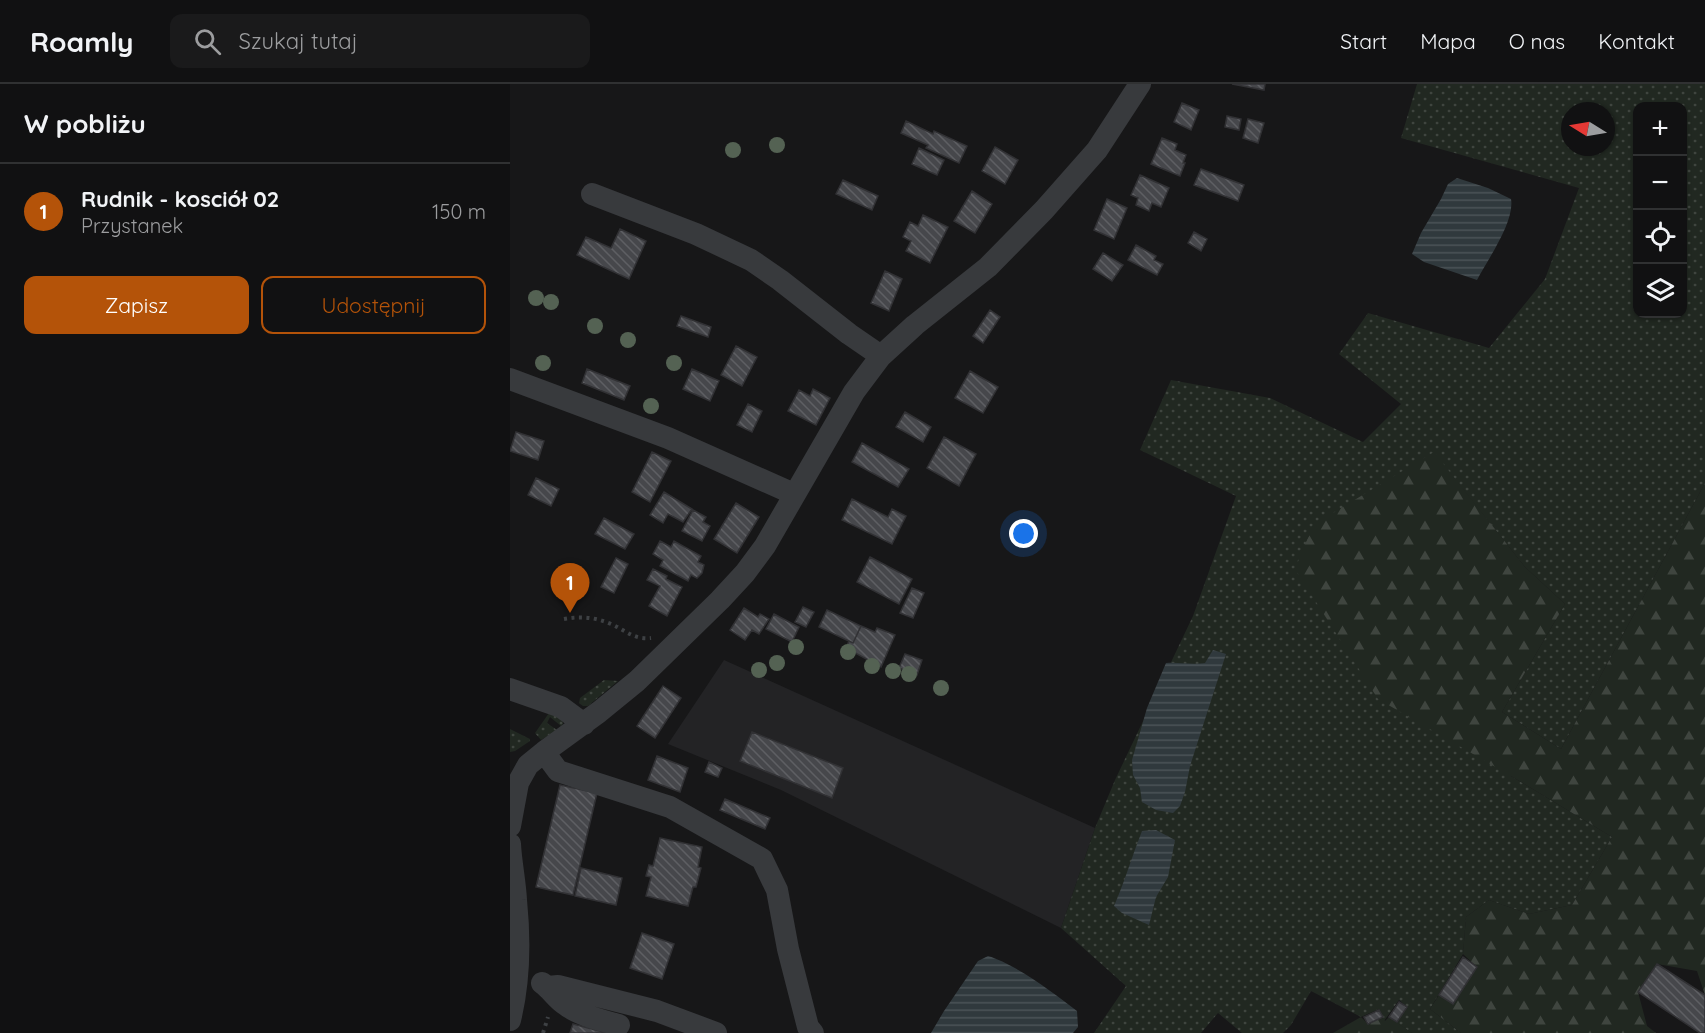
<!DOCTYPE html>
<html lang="pl">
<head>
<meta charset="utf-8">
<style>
	body { margin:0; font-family:Quicksand,sans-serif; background:#1a1a1b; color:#f1f3f6 }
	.controls { position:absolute; right:18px; top:18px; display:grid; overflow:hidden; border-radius:12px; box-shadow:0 2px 4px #0004 }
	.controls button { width:54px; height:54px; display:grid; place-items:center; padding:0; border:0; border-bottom:2px solid #303132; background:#111112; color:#f1f3f6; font:30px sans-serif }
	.compass { position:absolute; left:1051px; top:18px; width:54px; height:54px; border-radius:50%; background:#111112; box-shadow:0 2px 4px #0004; rotate:281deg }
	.you { position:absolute; left:514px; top:450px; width:21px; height:21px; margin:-15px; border:4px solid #fff; border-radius:50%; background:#1a73e8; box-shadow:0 0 0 9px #1a73e833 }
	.badge { display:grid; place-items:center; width:39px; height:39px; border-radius:50%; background:#b45309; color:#fff; font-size:20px; font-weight:700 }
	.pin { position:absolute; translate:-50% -50px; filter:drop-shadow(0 2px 3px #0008) }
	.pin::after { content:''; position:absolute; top:32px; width:21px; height:18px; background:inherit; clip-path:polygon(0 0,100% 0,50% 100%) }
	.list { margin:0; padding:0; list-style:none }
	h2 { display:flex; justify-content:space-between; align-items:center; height:78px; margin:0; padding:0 24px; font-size:26px }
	h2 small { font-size:20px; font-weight:400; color:#9c9d9f }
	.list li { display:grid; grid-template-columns:39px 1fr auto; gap:18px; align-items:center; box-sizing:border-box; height:96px; padding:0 24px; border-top:2px solid #303132 }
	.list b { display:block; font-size:22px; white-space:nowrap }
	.list p { margin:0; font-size:20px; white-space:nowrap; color:#9c9d9f }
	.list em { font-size:20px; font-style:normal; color:#9c9d9f }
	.actions { display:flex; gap:12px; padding:18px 24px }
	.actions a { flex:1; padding:14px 0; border:2px solid #b45309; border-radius:12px; text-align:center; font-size:21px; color:#b45309 }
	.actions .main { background:#b45309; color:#fff }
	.icon { flex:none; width:33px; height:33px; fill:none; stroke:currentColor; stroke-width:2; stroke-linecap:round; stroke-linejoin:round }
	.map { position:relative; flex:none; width:1195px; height:949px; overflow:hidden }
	header { display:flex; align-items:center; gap:36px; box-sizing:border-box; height:84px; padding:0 30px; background:#111112; border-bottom:2px solid #303132 }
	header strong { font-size:28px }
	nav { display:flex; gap:33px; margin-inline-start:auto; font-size:21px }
	.search { width:420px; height:54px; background:#1a1a1b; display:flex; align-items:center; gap:15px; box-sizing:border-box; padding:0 21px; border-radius:12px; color:#9c9d9f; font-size:22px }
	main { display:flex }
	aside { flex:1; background:#111112 }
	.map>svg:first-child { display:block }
</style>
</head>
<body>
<header>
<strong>Roamly</strong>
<div class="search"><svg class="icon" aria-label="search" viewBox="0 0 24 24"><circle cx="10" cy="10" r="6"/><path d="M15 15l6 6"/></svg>Szukaj tutaj</div>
<nav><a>Start</a><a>Mapa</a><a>O nas</a><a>Kontakt</a></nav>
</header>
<main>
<aside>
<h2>W pobliżu<small></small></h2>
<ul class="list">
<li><span class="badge">1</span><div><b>Rudnik - kosciół 02</b><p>Przystanek</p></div><em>150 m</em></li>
</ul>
<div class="actions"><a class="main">Zapisz</a><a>Udostępnij</a></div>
</aside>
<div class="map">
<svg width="1195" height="949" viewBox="0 0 1195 949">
	<defs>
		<pattern id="grass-dots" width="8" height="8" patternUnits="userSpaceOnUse" patternTransform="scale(1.5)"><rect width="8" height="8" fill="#212821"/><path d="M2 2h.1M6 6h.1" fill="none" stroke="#3f453f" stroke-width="1.8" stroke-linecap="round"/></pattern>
		<pattern id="forest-firs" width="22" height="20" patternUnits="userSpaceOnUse" patternTransform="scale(1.5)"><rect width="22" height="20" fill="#212821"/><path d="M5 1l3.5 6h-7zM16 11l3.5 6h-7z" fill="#3f453f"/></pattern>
		<pattern id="water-rules" width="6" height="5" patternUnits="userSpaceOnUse" patternTransform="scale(1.5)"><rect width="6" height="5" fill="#30393d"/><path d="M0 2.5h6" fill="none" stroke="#4b5357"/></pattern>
		<pattern id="building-back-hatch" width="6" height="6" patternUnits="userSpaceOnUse" patternTransform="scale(1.5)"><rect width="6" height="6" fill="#46474b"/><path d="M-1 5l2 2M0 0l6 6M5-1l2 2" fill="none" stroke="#5e5f63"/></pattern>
	</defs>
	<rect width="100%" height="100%" fill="#171718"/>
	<path fill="#232325" d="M214 576 585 744 551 844 271 706 158 660Z"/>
	<path fill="url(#grass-dots)" fill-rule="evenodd" d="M907 0H1195V399L1051 665 992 628 1055 520 1015 483 924 369 1001 692 1102 753 1062 821 1019 830 979 816 956 833 953 870 920 925 951 949H902L887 939 897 923 889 916 874 937 869 925 851 933 801 907 781 941 773 949H732L708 929 691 949H584L616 902 551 844 585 744 605 696 683 532 726 412 630 366 661 296 760 314 853 358 891 320 829 270 858 229 979 264 1035 195 1069 104 891 54ZM1128 22H1172V230H1128ZM1060 27H1096V63H1060Z
		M94 596 108 597 78 622H73L69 619 70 614Z
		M39 629 52 634 53 640 51 642 40 633 37 639 47 646 31 656 25 649Z
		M0 645 20 655V657L5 667 0 668Z"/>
	<path fill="url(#forest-firs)" d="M924 368 1015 483 1055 520 992 628 1051 665 1195 399V911L1187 887 1147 880 1128 908 1137 942 1146 949H951L920 925 929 911 943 920 967 883 953 870 956 833 979 816 1019 830 1062 821 1102 753 1001 692 868 615 785 485 803 441Z
		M851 933 858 940 873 933 875 937 879 933 902 949H823Z"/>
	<path fill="url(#water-rules)" d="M947 94 978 104 1001 115C1005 137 978 175 967 196L914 178 902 170 911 149 931 115 938 100Z
		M703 566 716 570 680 682 675 708 670 722 663 729 646 726 632 718 630 704 623 691 622 676 637 624 656 579C669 578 681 581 695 579Z
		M646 746 665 756 658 793 646 813 639 841 612 829 604 822C615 797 622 772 632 747Z
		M478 872C505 880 544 909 567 927L568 943 563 949H421L434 927 468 877Z"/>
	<path fill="url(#building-back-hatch)" stroke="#313134" stroke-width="1.5" d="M722 0H755L754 6Z
		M672 19 689 26 681 46 664 38Z
		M717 32 731 35 729 46 715 43Z
		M738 35 754 39 748 59 733 54Z
		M396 37 423 50 424 47 457 62 449 79 416 64 418 61 391 49Z
		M652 54 667 60 665 66 676 71 673 79H675L670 92 641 80Z
		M485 63 508 76 495 100 472 87Z
		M409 64 434 76 427 91 402 80Z
		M691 85 734 101 728 117 684 101Z
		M630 91 659 104 651 123 642 119 639 127 626 121 628 114 621 111Z
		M333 96 368 112 362 126 326 110Z
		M462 107 482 120 465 149 444 137Z
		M597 115 617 124 604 155 584 146Z
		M413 131 438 143 420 179 396 167 401 157 393 153 400 138 408 142Z
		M110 145 136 157 119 195 67 171 76 153 101 164Z
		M684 148 697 155 691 167 678 159Z
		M626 161 646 172 644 176 653 180 647 191 618 176Z
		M593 169 613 181 602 197 583 185Z
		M375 187 392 195 379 227 361 219Z
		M480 226 490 233 473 259 463 252Z
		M171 232 201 243 198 253 167 242Z
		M226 262 247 273 232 302 211 291Z
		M77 285 120 302 114 316 72 299Z
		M182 285 209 297 200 317 173 305Z
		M460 287 488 303 473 329 445 314Z
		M303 305 320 314 306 341 278 327 289 306 300 312Z
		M238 320 252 327 242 348 227 341Z
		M395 328 421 343 413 358 386 343Z
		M6 348 34 357 28 376 0 367Z
		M434 353 466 370 449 402 417 384Z
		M352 359 399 385 388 403 342 378Z
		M142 368 161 377 140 418 122 408Z
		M26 394 49 405 41 422 18 411Z
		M154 408 182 425 173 438 158 430 153 439 140 431Z
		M342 415 378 433 382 425 396 432 382 460 332 436Z
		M226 419 249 433 227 469 204 455Z
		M183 426 196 433 193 438 200 442 192 457 172 447Z
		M94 434 124 450 115 465 85 450Z
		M150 457 161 463 164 457 191 472 188 478 194 481 192 489 187 494 181 491 178 497 150 482 153 476 143 470Z
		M360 473 402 495 389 520 347 498Z
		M106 474 118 480 104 509 91 503Z
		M143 485 157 492 156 495 172 503 157 532 139 522 150 502 137 496Z
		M402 504 414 509 403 534 390 529Z
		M293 523 304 528 296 543 285 538Z
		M234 524 248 533 250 530 259 535 249 550 242 546 235 556 220 546Z
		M317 526 351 542 343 559 309 543Z
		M264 530 289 543 282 558 256 545Z
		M351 542 365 548 367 544 385 551 371 583 336 564 339 557 343 559Z
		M395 570 412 576 407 591 389 584Z
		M153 602 171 614 145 654 127 642Z
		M242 648 333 684 322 714 230 677Z
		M147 672 178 684 170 708 138 696Z
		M199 678 212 684 208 693 195 688Z
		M50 701 87 709 63 811 26 803Z
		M215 715 260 734 255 745 210 726Z
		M150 754 192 763 188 783 191 784 186 803H183L178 822 136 812 141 793 136 792 139 781 143 782Z
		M71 784 112 794 106 821 65 812Z
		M132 849 164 860 152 895 120 884Z
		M953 873 967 883 943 920 929 911Z
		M1147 880 1195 911V949H1190L1128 908Z
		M889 918 897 923 887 938 879 933Z
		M869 926 873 933 858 940 854 933Z
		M63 940 97 949H60Z"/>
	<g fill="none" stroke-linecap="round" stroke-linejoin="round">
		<path stroke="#3e4144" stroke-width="4" stroke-dasharray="3 4.5" stroke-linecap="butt" d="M54 535C70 532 85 533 101 540 115 546 124 556 141 554
			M33 949 38 933"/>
		<path stroke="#383a3d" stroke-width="22" d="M82 110 186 150 241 176 270 196 339 250 371 272
			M0 295 158 354 284 410
			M0 605 51 623 74 640
			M34 668 48 687 160 723 252 775 267 806 278 865 298 943 303 949
			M0 742 8 699 18 681 34 668 89 628 127 597 210 516 235 489 255 462 344 308 371 272 405 241 478 183 534 126 587 66 630 0
			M0 760C1 779 5 797 6 816 10 856 10 896 0 936
			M32 899C41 905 46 915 56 921 70 932 92 936 109 941
			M38 903 48 902 147 927 206 949"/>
	</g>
	<g fill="#546253">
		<circle cx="267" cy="61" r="8"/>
		<circle cx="223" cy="66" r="8"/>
		<circle cx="26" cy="214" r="8"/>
		<circle cx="41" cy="218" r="8"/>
		<circle cx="85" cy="242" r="8"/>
		<circle cx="118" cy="256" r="8"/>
		<circle cx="33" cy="279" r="8"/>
		<circle cx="164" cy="279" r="8"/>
		<circle cx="141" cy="322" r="8"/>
		<circle cx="286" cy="563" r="8"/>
		<circle cx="338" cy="568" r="8"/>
		<circle cx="267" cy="579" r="8"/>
		<circle cx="362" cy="582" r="8"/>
		<circle cx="249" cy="586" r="8"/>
		<circle cx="383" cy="587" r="8"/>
		<circle cx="399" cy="590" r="8"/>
		<circle cx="431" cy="604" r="8"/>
	</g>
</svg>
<div class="controls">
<button>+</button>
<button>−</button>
<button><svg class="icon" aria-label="locate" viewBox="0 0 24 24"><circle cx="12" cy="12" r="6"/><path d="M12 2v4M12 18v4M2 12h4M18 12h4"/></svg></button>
<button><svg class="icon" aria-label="layers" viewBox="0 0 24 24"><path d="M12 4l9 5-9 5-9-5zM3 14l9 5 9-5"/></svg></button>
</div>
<svg class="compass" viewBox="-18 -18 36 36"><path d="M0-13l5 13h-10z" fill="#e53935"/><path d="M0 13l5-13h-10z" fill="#9c9d9f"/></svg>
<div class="you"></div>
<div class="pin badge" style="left:60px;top:529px">1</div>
</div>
</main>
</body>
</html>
